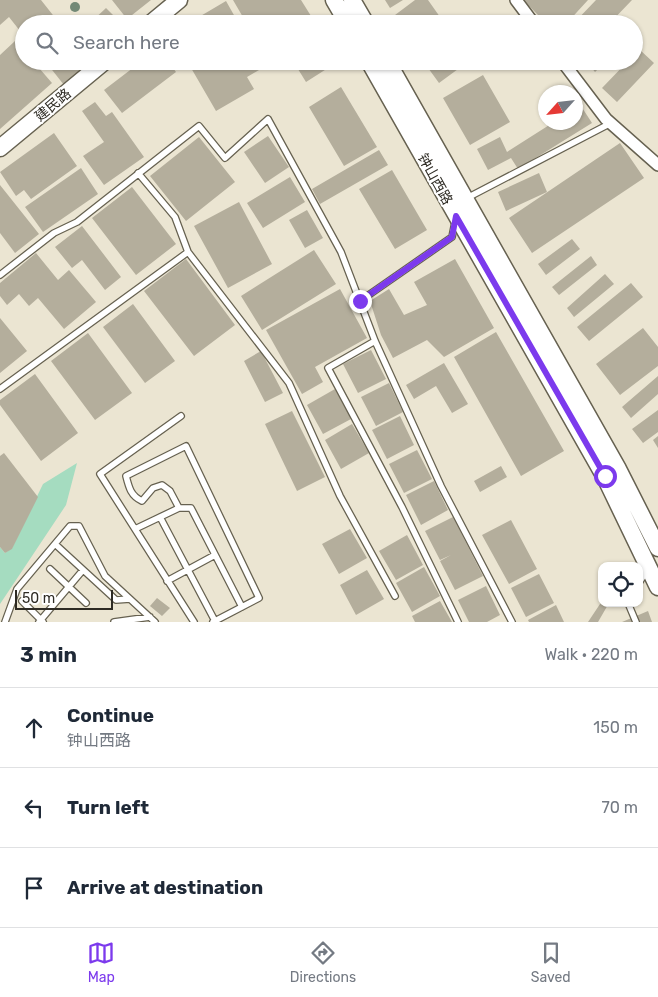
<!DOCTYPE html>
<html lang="en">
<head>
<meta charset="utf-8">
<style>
	body { margin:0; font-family:Rubik,"Noto Sans SC",sans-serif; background:#f2f2f3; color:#1f2937 }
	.controls { position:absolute; right:15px; bottom:15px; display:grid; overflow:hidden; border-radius:10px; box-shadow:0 1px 4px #0004 }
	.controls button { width:45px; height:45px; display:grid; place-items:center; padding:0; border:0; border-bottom:1px solid #e0e1e3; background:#fff; color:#1f2937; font:25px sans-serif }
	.compass { position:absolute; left:538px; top:85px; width:45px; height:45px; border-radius:50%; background:#fff; box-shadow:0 1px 4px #0004; rotate:243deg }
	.scale { position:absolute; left:15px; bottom:12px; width:98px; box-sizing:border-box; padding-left:5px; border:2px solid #2e2b24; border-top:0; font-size:14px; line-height:18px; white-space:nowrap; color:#2e2b24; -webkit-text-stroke:4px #fff; paint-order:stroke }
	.stop { position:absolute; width:15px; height:15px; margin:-11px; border:4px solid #7c3aed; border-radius:50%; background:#fff }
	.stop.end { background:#7c3aed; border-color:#fff; box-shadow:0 1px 5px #0008 }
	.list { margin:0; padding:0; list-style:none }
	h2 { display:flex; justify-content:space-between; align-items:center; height:65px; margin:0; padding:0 20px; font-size:21px }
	h2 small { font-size:16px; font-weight:400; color:#747a83 }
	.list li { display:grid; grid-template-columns:32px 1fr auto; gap:15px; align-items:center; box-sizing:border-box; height:80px; padding:0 20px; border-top:1px solid #e0e1e3 }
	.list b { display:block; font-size:19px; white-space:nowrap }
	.list p { margin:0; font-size:16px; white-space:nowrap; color:#747a83 }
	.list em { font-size:16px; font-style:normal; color:#747a83 }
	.icon { flex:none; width:28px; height:28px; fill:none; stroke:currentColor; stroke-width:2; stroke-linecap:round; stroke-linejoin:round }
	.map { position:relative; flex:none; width:658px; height:622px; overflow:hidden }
	.search { position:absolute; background:#fff; box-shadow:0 1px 4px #0004; left:15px; right:15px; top:15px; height:55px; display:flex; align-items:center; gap:12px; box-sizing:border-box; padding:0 18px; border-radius:28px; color:#747a83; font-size:19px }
	.sheet { height:305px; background:#fff }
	nav { display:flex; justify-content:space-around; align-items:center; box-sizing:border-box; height:70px; border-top:1px solid #e0e1e3; background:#fff; font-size:14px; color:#747a83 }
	nav a { display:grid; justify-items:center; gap:2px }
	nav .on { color:#7c3aed }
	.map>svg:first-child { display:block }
</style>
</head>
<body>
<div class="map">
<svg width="658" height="622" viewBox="0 0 658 622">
	<rect width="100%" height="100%" fill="#ebe5d2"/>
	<path fill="#a5dcc0" d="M77 463 66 505 0 604V547L5 553 12 548 43 484Z"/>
	<path fill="#b4ae9c" d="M0 0H41L60 24H24V36L9 17 0 25Z
		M112 0H151L127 19Z
		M233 0H301L316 24H247Z
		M385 0H403L390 8Z
		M415 0H428L445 24H395L391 18Z
		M523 0H588L566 24H547Z
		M596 0H632L609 24H573Z
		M226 1 239 24H187Z
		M106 8 122 24H89Z
		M15 41 24 51V61H33L52 83 0 129V55Z
		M639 49 654 63 617 102 602 88 628 61H634V55Z
		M45 61H92L64 85Z
		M142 61H168L176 72 122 113 104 90Z
		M187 61H261L264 67 247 77 254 89 216 111Z
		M270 61H284L274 67Z
		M293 61H339L306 82Z
		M423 61H469L439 83Z
		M586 61H606L595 72Z
		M483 75 510 122 470 145 443 98Z
		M341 87 377 147 344 166 309 107Z
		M95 102 106 116 112 112 144 157 104 185 83 156 104 142 82 111Z
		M581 106 592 123 518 169 511 158 488 170 477 149 500 137 507 152 554 122H576V109Z
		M54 133 77 166 31 199 24 190 16 196 0 172Z
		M268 136 289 167 265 183 244 152Z
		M199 137 235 182 186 221 150 176Z
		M620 143 644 178 532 253 509 218Z
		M379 150 388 165 320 204 312 189Z
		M81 168 98 194 43 232 25 207Z
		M392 170 427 230 395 249 359 189Z
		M539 173 547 192 506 211 498 192Z
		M290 177 305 202 263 228 247 203Z
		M0 185 39 234 15 253 0 233Z
		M132 187 176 244 136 275 92 218Z
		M239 202 272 264 228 288 194 226Z
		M307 210 323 238 305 248 289 220Z
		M82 226 121 277 105 290 82 260 72 268 55 247Z
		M572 239 580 249 546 275 538 264Z
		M314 250 336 284 262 330 241 296Z
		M36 253 58 280 69 270 96 302 64 329 38 298 29 306 19 294 7 305 0 296V283Z
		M591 256 597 265 559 295 552 287Z
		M186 259 235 325 194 356 144 291Z
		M455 259 494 328 444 357 427 340 393 358 381 335 370 301 389 289 404 315 427 305 414 282Z
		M605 274 614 284 574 317 567 308Z
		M631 283 643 297 589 341 577 327Z
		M340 289 367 338 315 367 323 382 302 394 266 330Z
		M133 304 175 361 145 383 103 327Z
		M0 318 27 351 0 373Z
		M643 328 658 347V366L620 395 596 364Z
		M496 332 564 451 521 476 454 357Z
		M88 333 132 393 95 420 51 361Z
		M371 350 386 379 358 393 343 364Z
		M261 351 283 393 265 402 244 361Z
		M444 363 468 404 452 413 436 386 414 399 406 385Z
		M35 374 78 433 41 461 0 405V400Z
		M658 376V394L631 418 622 407Z
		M389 383 403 412 376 426 361 397Z
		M335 389 351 419 323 434 307 405Z
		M658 410V432L643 443 632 429Z
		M292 411 325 477 297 491 265 424Z
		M400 416 414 445 387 459 372 430Z
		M352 424 369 453 341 469 325 440Z
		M658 436V448L653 440Z
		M417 450 432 479 404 493 389 464Z
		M4 453 38 497 12 549 5 553 0 547V456Z
		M501 466 507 477 480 492 474 481Z
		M434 481 448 510 421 525 406 495Z
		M453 517 483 576 455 590 440 561 451 555 440 560 425 531Z
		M511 520 537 569 509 584 482 535Z
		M350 529 367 558 339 574 322 544Z
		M407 535 423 565 396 580 379 551Z
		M424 567 440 596 412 612 396 583Z
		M367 570 384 599 356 615 340 585Z
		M539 574 554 603 526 617 511 588Z
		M486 586 500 615 487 622H469L458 600Z
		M157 598 170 608 162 616 150 606Z
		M440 601 452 622H415L412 616Z
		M602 601V603H609L598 622H588Z
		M556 605 564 622H529L528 620Z
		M648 611 652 622H622Z"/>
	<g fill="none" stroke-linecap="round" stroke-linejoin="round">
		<g stroke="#666150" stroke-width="8">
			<path id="lane" d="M138 173 175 217 188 252
				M467 198 611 123
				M0 275 54 233 77 222 199 126 225 158 268 119 341 252 375 341 441 486 512 622
				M360 301 452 237 455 222
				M375 341 328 368 402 507 458 622
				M0 389 188 252 289 383 340 496 395 596
				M181 416 100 474 194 622
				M179 508H191L242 607
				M160 517 215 621
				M135 529 179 508 170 491 162 485 153 488 142 501C131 496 129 488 126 476L186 446 259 598 213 622
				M55 544 116 600 130 599
				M50 569 86 603
				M167 581 215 555
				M639 583 647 570
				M22 601 43 622
				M628 603 636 622
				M5 622 17 589 70 526H79L105 576 155 622
				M39 622 83 570
				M114 622 150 617"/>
		</g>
		<g stroke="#666150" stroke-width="14">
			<path id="street" d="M516 0 534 24
				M562 61 606 119 658 165"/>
		</g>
		<g stroke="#666150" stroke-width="19">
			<path id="secondary" d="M334 0 348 24
				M352 0 366 24
				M150 24 179 0
				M369 61 605 477 658 587
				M387 61 618 469 658 548
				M0 148 105 61"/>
		</g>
		<use href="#lane" stroke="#fff" stroke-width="5.5"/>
		<use href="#street" stroke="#fff" stroke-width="11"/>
		<use href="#secondary" stroke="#fff" stroke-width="16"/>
	</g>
	<circle fill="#738976" cx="75" cy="7" r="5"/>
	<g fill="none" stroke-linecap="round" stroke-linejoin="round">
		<path stroke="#7c3aed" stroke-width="6" d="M360 301 452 237 456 216 605 476"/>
	</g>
	<g text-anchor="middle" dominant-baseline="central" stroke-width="4" stroke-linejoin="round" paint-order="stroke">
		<g font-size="14" fill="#2e2b24" stroke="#fff">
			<text transform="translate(53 105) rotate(-40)">建民路</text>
			<text transform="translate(435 179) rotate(61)">钟山西路</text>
		</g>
	</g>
</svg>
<div class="controls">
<button><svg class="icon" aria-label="locate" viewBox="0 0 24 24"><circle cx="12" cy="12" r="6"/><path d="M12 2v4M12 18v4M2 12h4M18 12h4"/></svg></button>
</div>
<svg class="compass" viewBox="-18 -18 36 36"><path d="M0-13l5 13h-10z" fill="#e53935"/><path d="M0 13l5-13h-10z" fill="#747a83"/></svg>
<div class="scale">50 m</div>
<div class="stop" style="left:605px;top:476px"></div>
<div class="stop end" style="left:360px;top:301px"></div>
<div class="search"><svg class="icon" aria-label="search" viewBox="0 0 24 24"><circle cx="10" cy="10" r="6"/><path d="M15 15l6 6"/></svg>Search here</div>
</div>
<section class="sheet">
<h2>3 min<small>Walk · 220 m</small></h2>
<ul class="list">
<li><svg class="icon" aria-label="ahead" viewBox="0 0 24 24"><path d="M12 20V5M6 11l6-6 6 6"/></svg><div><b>Continue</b><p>钟山西路</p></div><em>150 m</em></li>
<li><svg class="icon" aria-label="left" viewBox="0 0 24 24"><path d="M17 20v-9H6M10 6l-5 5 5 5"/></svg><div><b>Turn left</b></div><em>70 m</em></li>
<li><svg class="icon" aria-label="arrive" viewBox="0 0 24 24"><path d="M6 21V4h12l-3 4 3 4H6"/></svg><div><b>Arrive at destination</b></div></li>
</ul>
</section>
<nav>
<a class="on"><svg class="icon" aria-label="map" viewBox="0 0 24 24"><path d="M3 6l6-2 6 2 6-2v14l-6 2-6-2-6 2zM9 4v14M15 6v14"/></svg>Map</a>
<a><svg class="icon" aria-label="directions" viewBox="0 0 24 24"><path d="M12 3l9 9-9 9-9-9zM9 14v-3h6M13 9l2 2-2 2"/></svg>Directions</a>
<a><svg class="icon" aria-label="saved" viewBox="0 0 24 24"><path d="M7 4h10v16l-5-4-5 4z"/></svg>Saved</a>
</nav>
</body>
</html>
